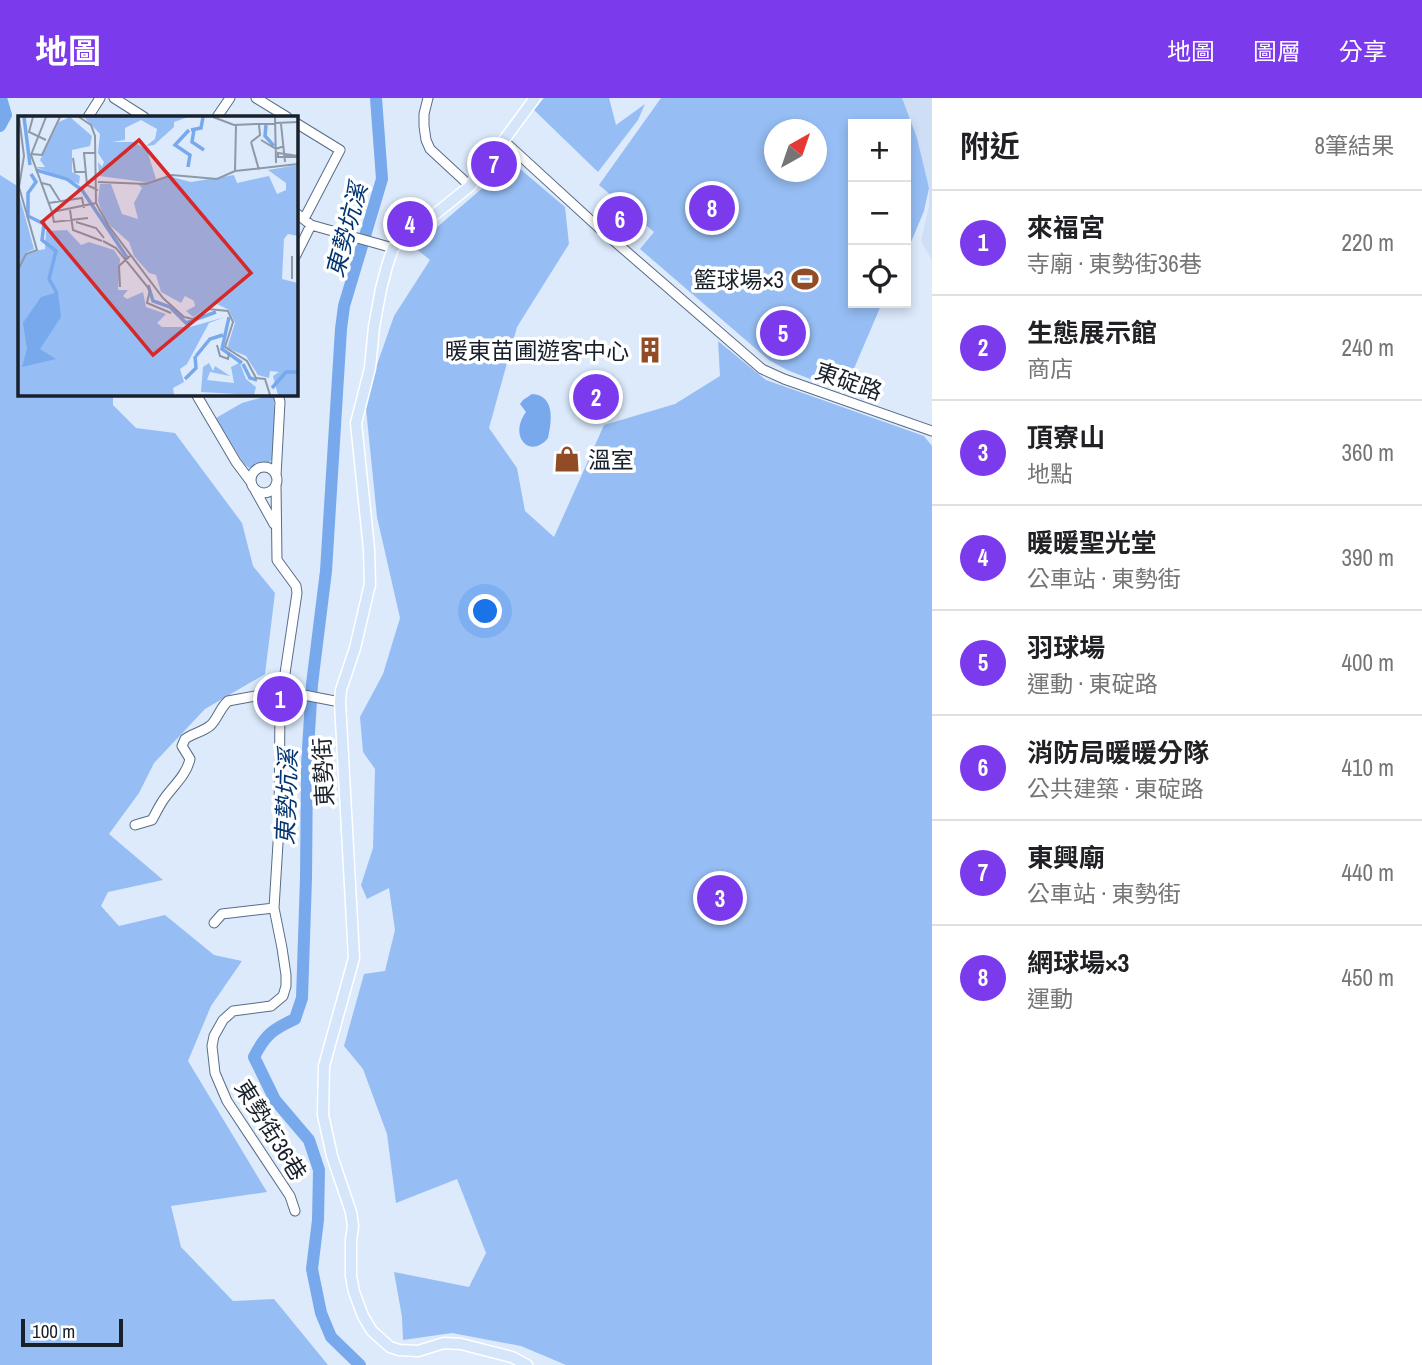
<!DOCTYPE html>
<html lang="zh-TW">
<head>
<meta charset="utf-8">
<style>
	body { margin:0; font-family:"Archivo Narrow","Noto Sans TC",sans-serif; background:#f2f2f2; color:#202124 }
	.controls { position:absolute; right:21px; top:21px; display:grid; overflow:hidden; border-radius:0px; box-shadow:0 4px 10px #0003 }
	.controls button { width:63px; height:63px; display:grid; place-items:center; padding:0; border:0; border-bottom:2px solid #e0e0e0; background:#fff; color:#202124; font:35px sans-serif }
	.compass { position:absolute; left:764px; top:21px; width:63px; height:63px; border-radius:50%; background:#fff; box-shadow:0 4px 10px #0003; rotate:40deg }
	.scale { position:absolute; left:21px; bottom:18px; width:102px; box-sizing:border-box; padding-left:7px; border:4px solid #18202b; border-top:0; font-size:19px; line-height:24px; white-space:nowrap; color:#18202b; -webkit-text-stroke:5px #fff; paint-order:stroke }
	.you { position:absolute; left:486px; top:514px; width:24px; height:24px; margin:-18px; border:5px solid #fff; border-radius:50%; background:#1a73e8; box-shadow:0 0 0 10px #1a73e833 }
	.badge { display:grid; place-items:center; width:46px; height:46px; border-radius:50%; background:#7c3aed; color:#fff; font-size:23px; font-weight:700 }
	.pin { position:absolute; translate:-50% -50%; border:4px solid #fff; box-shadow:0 2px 7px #0006 }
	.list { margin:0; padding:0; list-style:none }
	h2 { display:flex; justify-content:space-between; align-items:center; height:91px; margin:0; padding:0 28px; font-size:30px }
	h2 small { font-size:23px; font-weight:400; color:#757577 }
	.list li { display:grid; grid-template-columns:46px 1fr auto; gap:21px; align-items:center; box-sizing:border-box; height:105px; padding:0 28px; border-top:2px solid #e0e0e0 }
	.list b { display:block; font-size:26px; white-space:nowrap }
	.list p { margin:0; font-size:23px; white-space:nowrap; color:#757577 }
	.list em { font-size:23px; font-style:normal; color:#757577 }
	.icon { flex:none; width:38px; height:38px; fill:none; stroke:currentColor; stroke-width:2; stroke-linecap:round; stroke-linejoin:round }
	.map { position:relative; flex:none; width:932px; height:1267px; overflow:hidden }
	header { display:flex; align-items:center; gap:42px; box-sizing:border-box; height:98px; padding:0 35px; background:#7c3aed; color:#fff }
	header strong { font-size:33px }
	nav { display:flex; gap:38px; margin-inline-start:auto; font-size:24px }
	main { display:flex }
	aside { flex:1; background:#fff }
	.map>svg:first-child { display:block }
</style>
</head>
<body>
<header>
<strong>地圖</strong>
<nav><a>地圖</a><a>圖層</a><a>分享</a></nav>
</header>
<main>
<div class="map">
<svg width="932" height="1267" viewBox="0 0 932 1267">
	<rect width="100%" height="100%" fill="#dceafc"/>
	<path fill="#cedef5" d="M902 0H932V162L921 143 929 108V90Z"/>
	<path fill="#96bef4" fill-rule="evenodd" d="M544 0H609L616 27 645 6 638 22 598 74 534 12Z
		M661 0H902L917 40 929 90 924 113 906 156V26H853V205H882L844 294 787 272 769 262 640 151 654 134 599 87ZM774 32H816V74H774Z
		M506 59 565 109 569 146 517 229 489 330 517 370 525 413 554 439 604 327 675 306 720 278 718 243 766 282 924 338 932 348V1267H566L521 1248 452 1235 403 1242 402 1219 394 1174 469 1189 486 1155 457 1081 396 1105 387 1036 363 971 344 948 364 876 385 873 395 832 389 790 367 801 361 787 373 750 375 671 363 654 360 619 383 576 400 520 377 419 365 301 394 218 430 162 414 149 486 87Z
		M0 77 19 89V296H113V307L136 330 175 335 242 425 253 468 275 495 265 576 205 611 154 665 139 695 109 736 163 782 108 794 101 808 119 828 165 817 214 857 242 863 211 908 188 963 267 1094 171 1108 181 1149 233 1203 274 1201 328 1267H0Z
		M274 296V359C270 367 257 368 249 370L244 366 216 320 242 305Z"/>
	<path fill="#78a9ed" d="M532 296C555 297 552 323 548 340 530 362 508 338 526 314L520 306 523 302Z"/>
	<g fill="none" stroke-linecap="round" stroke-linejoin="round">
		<path stroke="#78a9ed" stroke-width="12" d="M0 28 6 17 1 0
			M360 1267 331 1239 321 1215 312 1171 318 1122 319 1072 309 1042 275 1002 254 959C265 937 273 931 295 921L302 900 306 780 307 667 312 586 326 473 341 231 344 208 382 81 376 0"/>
		<g stroke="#586c87" stroke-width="11">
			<path id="minor" d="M114 0 144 19
				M256 0 287 19
				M428 0 424 16V28L426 42 430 51 470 88
				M88 19 100 0
				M217 19 230 0
				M296 25 340 52 304 121
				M504 43 598 129 762 271 784 281 932 333
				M296 115 311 127 393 150
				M296 157 311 127
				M196 296 236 364 251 384
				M251 382a13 13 0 1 1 26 0a13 13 0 1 1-26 0Z
				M276 378 280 304 278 296
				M276 386 277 462 296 488 297 495 280 609 279 729 274 810 282 850 286 877V888L283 898 271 908 233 913 223 922 214 938 212 948 215 975 227 1003 290 1098 295 1113
				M255 392 274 426
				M135 727 152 722C156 715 159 708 164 701 173 688 186 678 190 661L182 648 185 641C193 635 203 634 211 627 218 620 220 610 228 603L283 593 340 604
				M214 825 222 816 274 810"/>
		</g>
		<g stroke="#fff" stroke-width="13">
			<path id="major" d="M527 1267 512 1259 461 1246 444 1245 418 1253 399 1252 390 1249 372 1233 363 1218 354 1194 351 1178V1142L353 1128 351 1114 332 1058 323 1017 324 968 354 860 340 604 341 592 355 550 370 486 369 451 356 325 370 270 374 229 381 191 387 168 393 150 470 88 535 0"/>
		</g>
		<use href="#minor" stroke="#fff" stroke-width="9"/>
		<use href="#major" stroke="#d5e5fa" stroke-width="10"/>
	</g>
	<defs>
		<g id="stadium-bare" transform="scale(2.1)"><path d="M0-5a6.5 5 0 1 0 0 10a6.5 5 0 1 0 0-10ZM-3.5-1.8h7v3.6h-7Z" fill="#914b25" stroke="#fff" stroke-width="2.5" paint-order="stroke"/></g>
		<g id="building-bare" transform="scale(2.1)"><path d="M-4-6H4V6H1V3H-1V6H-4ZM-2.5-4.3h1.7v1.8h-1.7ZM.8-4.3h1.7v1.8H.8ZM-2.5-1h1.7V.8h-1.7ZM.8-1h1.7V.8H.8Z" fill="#914b25" stroke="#fff" stroke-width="2.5" paint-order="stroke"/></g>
		<g id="shop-bare" transform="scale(2.1)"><path d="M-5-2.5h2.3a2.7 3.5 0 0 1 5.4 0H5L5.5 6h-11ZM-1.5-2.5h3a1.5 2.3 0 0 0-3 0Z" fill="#914b25" stroke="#fff" stroke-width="2.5" paint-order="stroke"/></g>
	</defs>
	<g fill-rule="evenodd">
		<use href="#stadium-bare" x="805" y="181"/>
		<use href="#building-bare" x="650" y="252"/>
		<use href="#shop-bare" x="567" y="361"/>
	</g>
	<g text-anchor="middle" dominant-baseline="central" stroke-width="7" stroke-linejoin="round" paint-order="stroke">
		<g font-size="23" fill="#18202b" stroke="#fff" text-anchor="end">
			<text x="784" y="181">籃球場×3</text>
			<text x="629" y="252">暖東苗圃遊客中心</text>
			<text x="588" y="361" text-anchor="start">溫室</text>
		</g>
		<g font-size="23" fill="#18202b" stroke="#fff">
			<text transform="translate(849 283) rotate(19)">東碇路</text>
			<text transform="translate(323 674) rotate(-93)">東勢街</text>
			<text transform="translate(271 1032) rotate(58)">東勢街36巷</text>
		</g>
		<g font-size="24" font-style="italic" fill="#013470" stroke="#fff">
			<text transform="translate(346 132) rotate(-75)">東勢坑溪</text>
			<text transform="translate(286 699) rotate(-88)">東勢坑溪</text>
		</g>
	</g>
	<g transform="translate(18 18)">
		<rect width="280" height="280" fill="#dceafc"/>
		<path d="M52 1 74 20 72 30 54 34V56L62 60 61 68 18 51H27L22 44 41 6ZM66 1H170L156 6V11L136 29 128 30 137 23 139 13 123 4 107 12V24L94 26H116L129 34 138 63 127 66 81 60 80 46 84 51 86 46 80 37 82 18ZM280 49V120L270 118 266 123 264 163 280 167V279H260L255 260 261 256 252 255 251 262 240 259 228 240 209 232 217 207 211 194 197 187 175 201 168 195 177 190 176 185 167 180 163 187 143 176 138 159 131 157 116 140 111 126 88 106 80 85 82 68H93L104 98 120 103 116 87 124 72 120 68 150 60 173 66 216 59 219 67 251 60 259 78 268 74V67L250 54ZM0 75 16 133 7 137 27 133 28 115 49 114 63 129 71 126 96 134 102 143 100 174H110L105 180 109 183 125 176 128 191 148 198 139 207 144 211H172L207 201 191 207 169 248 162 253 166 266 155 272 156 279H0ZM215 242 221 245 228 263 238 271 236 279 183 276 185 251 191 247 195 255 197 250 212 260 192 256 189 264 216 267 213 251 221 247Z" fill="#96bef4"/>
		<path d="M40 176 43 201 22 233 38 243 4 251 9 233 5 207 23 181Z" fill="#78a9ed"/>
		<path fill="none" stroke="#78a9ed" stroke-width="3.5" d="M6 1 12 49M248 9 247 20 256 30M173 14 183 12 185 1M176 14 174 26 186 34M170 51 172 39 157 29 171 14M18 54 49 63 64 74 110 143M13 58 18 66 10 77V100L26 108 24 124 38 135 31 163 39 177M130 169 135 185 152 191 168 207 198 196M211 201 204 233 224 247M178 240 192 223 205 219M225 248 232 262 239 264M167 263 178 252 177 240M254 272 268 256H280"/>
		<path fill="none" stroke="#8e99a8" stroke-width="2" d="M15 1 11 16 28 24M28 1 13 39 34 96 78 87M61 1 73 9 77 20 78 87 90 109 145 182 166 201 175 203 190 193 210 195 215 206 207 231 229 245 238 262 247 263 252 279M195 1 216 9 280 6M257 1 258 47M263 8 267 46M243 24 258 33 266 30M233 26 241 54M233 26 242 19 241 9M78 37H66L69 69 80 74M13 38 24 39 42 1M280 40 260 37V41H280M55 42 57 56H67M217 55 218 9M80 66 128 68 154 59 199 63 217 55 280 48M24 67 32 69 42 85M31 87 64 82 66 92M52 94 55 114 84 125M34 96 36 106 70 102M58 106 78 112 86 122M85 125 98 132 132 174 129 187 153 197M274 140V163M0 154 8 138 19 134 1 71 6 40 1 1M102 171 101 150 112 140M199 229 202 240 210 243 211 237"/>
		<path fill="#d62828" fill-opacity="0.15" stroke="#d62828" stroke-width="3.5" d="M121 24 233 157 135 239 24 106Z"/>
		<rect width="280" height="280" fill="none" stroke="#18202b" stroke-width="3.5"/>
	</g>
</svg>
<div class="controls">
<button>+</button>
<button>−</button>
<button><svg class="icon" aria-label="locate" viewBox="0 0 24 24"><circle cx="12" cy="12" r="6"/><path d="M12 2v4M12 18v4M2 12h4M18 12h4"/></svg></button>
</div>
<svg class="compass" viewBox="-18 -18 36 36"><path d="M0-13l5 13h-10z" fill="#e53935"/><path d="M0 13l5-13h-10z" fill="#757577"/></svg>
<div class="scale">100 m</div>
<div class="you"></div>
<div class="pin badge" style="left:280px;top:601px">1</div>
<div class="pin badge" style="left:596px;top:299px">2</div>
<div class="pin badge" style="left:720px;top:800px">3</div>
<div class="pin badge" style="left:410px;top:126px">4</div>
<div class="pin badge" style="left:783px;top:235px">5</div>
<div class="pin badge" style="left:620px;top:121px">6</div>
<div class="pin badge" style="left:494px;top:66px">7</div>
<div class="pin badge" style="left:712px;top:110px">8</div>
</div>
<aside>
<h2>附近<small>8筆結果</small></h2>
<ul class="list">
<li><span class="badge">1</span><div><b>來福宮</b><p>寺廟 · 東勢街36巷</p></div><em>220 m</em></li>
<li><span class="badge">2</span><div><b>生態展示館</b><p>商店</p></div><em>240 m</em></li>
<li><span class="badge">3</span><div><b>頂寮山</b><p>地點</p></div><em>360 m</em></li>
<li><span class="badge">4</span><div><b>暖暖聖光堂</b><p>公車站 · 東勢街</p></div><em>390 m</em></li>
<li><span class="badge">5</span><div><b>羽球場</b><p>運動 · 東碇路</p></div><em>400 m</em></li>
<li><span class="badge">6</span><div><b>消防局暖暖分隊</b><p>公共建築 · 東碇路</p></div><em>410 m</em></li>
<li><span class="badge">7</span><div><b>東興廟</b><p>公車站 · 東勢街</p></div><em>440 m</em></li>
<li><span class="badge">8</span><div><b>網球場×3</b><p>運動</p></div><em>450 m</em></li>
</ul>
</aside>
</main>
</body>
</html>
